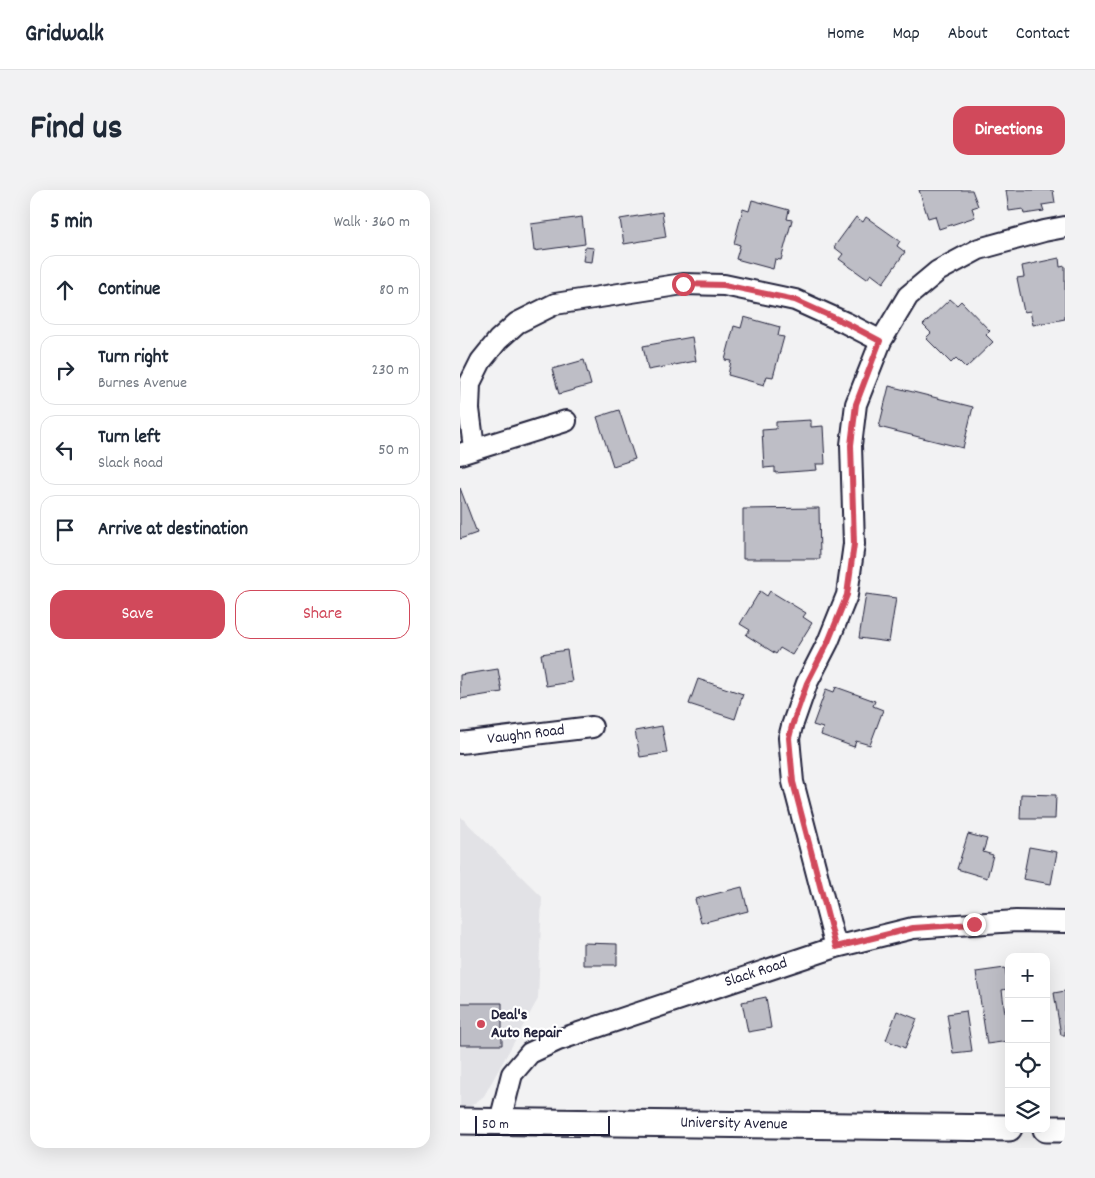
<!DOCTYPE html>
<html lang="en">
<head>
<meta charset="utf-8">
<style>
	body { margin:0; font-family:Dekko,sans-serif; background:#f2f2f3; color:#1f2937 }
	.controls { position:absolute; right:15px; bottom:15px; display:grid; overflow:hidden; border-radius:10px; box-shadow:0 5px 20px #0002 }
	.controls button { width:45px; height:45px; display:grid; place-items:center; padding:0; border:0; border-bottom:1px solid #e0e1e3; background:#fff; color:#1f2937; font:25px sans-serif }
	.scale { position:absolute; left:15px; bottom:12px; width:135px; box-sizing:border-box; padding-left:5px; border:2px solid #22223b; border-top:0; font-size:14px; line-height:18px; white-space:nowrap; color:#22223b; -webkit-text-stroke:4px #fff; paint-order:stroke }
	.stop { position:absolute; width:15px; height:15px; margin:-11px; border:4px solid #d1495b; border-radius:50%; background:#fff }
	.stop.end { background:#d1495b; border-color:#fff; box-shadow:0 1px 5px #0008 }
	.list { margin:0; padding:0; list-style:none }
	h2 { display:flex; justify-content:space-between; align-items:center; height:65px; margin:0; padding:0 20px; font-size:21px }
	h2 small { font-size:16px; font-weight:400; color:#747a83 }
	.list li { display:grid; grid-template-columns:32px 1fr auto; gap:15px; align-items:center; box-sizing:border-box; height:70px; margin:0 10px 10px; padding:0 10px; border:1px solid #e0e1e3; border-radius:15px }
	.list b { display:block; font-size:19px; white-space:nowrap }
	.list p { margin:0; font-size:16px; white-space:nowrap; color:#747a83 }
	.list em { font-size:16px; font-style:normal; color:#747a83 }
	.actions { display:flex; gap:10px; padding:15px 20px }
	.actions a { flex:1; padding:11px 0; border:1px solid #d1495b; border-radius:15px; text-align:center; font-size:18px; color:#d1495b }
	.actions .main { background:#d1495b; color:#fff }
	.icon { flex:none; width:28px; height:28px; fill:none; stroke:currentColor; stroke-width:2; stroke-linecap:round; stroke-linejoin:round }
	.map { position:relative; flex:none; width:605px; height:958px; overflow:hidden; border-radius:15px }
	header { display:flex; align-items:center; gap:30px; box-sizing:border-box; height:70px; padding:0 25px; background:#fff; border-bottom:1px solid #e0e1e3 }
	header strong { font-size:24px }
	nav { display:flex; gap:28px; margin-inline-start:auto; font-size:18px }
	.intro { display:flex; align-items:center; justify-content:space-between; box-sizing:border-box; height:120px; padding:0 30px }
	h1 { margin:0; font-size:35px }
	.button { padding:12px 22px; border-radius:15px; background:#d1495b; color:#fff; font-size:18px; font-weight:700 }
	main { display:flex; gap:30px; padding:0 30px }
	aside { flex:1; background:#fff; border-radius:15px; box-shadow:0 5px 20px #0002 }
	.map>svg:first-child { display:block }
</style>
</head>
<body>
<header>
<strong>Gridwalk</strong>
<nav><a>Home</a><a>Map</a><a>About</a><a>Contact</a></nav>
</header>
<div class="intro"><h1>Find us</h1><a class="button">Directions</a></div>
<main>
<aside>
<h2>5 min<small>Walk · 360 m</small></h2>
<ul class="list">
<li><svg class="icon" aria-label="ahead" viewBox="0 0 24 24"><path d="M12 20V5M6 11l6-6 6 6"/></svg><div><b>Continue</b></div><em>80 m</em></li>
<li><svg class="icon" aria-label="right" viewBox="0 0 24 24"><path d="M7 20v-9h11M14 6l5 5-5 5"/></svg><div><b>Turn right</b><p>Burnes Avenue</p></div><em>230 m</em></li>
<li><svg class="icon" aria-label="left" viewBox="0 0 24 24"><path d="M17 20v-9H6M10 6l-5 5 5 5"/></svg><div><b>Turn left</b><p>Slack Road</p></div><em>50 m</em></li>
<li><svg class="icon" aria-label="arrive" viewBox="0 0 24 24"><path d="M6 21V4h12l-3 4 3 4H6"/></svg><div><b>Arrive at destination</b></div></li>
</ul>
<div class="actions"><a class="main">Save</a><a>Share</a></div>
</aside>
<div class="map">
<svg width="605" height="958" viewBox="0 0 605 958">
	<rect width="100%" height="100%" fill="#f2f2f3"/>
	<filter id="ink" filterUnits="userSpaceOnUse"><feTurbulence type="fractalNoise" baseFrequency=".02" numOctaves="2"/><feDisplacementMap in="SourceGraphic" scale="10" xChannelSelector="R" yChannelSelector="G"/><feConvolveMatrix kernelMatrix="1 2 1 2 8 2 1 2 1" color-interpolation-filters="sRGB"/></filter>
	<g filter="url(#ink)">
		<path fill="#e2e2e6" d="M0 626 82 707 78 809 24 906 0 924Z"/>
		<path fill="#bebec6" stroke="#22223b" d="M459 0H512L518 16 512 18 515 27 479 39 475 26 468 28Z
			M546 0H593L595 13 582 15 584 21 564 24 563 19 549 21Z
			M292 10 329 20 327 29 332 30 321 70 315 69 313 79 276 69 280 55 274 53 283 19 289 21Z
			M202 22 206 47 164 54 160 29Z
			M122 27 125 54 74 61 71 34Z
			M396 27 403 32 406 27 440 51 437 56 445 62 423 93 411 84 407 89 379 69 383 64 374 57Z
			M125 57 134 58 132 72 123 71Z
			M599 68 600 77 605 76V129L573 135 570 121 564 122 557 88 564 87 562 76Z
			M490 109 497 115 501 111 530 141 526 145 533 152 506 178 496 168 491 173 466 148 471 143 463 135Z
			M284 127 320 137 318 146 324 147 313 187 307 186 304 195 268 185 271 171 265 170 274 136 281 138Z
			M232 147 236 171 188 180 183 156Z
			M124 170 131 195 99 204 92 179Z
			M429 196 513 217 503 258 419 237Z
			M159 220 175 269 153 276 137 227Z
			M351 230V237L363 236 365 274H356L357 280 315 283V277L304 278 302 240 316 239V232Z
			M0 298 17 343 0 349Z
			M359 318 360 369H283V319Z
			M300 401 307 406 310 401 346 423 343 427 352 433 332 465 320 458 316 464 286 445 290 440 280 434Z
			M406 404 436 408 429 452 399 448Z
			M107 460 112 492 86 496 81 464Z
			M38 479 42 502 0 509V485Z
			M238 489 283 504 275 529 229 514Z
			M376 497 415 511 413 516 423 520 410 555 396 551 394 557 361 545 363 538 353 535 366 499 374 502Z
			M202 536 207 563 180 567 175 541Z
			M561 604 596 605 595 629H560Z
			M508 644 527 649 523 662 533 665 527 688 497 679Z
			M569 657 597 662 591 694 563 689Z
			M282 697 288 721 241 733 235 709Z
			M123 753 157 754V775H123Z
			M545 778 548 799 542 800 546 831H549V851L527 854 516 782Z
			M605 801V845H601L594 803Z
			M306 807 311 838 288 842 282 812Z
			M0 813H42V855H0Z
			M437 821 457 829 445 858 426 850Z
			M506 821 512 861 493 863 487 824Z"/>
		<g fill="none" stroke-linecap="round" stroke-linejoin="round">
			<g stroke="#22223b" stroke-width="24">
				<path id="minor" d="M14 258 9 219 10 193 21 171 38 150 57 133 95 114 223 94 264 95 335 110 386 133 421 151
					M0 264 106 231
					M0 553 132 537
					M376 757 333 592 329 548 332 536 347 493 368 452 387 405 394 354 391 255 396 214 421 151 448 106 478 81 519 59 584 41 605 37
					M40 931 52 884 70 863 98 850 376 757 453 738 556 731 605 732"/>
			</g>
			<g stroke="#22223b" stroke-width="29">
				<path id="major" d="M0 931 549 938
					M586 939H605"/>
			</g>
			<use href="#minor" stroke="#fff" stroke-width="20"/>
			<use href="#major" stroke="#fff" stroke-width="25"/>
		</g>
	</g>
	<g fill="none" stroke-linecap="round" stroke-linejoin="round" filter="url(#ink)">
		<path stroke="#d1495b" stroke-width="6" d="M223 94 264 95 335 110 386 133 420 151 396 214 391 255 394 354 387 405 368 452 347 493 332 536 329 548 333 592 376 757 453 738 514 734"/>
	</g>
	<circle fill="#d1495b" stroke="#fff" stroke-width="2" cx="21" cy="834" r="5"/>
	<g text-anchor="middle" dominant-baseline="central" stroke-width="4.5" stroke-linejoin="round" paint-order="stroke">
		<g font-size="16" fill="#22223b" stroke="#fff">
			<text transform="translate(66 545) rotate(-7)">Vaughn Road</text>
			<text transform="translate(296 783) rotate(-18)">Slack Road</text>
			<text transform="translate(274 934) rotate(1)">University Avenue</text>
		</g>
		<g font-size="16" font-weight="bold" fill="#22223b" stroke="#fff" text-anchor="start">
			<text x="31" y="825">Deal's<tspan x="31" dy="18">Auto Repair</tspan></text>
		</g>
	</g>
</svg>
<div class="controls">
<button>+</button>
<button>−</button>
<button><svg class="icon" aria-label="locate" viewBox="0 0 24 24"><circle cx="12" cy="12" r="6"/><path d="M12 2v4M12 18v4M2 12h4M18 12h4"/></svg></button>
<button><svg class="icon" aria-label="layers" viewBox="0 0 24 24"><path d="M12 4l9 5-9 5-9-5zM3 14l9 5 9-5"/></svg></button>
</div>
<div class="scale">50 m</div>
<div class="stop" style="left:223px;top:94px"></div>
<div class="stop end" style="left:514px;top:734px"></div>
</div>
</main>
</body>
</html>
